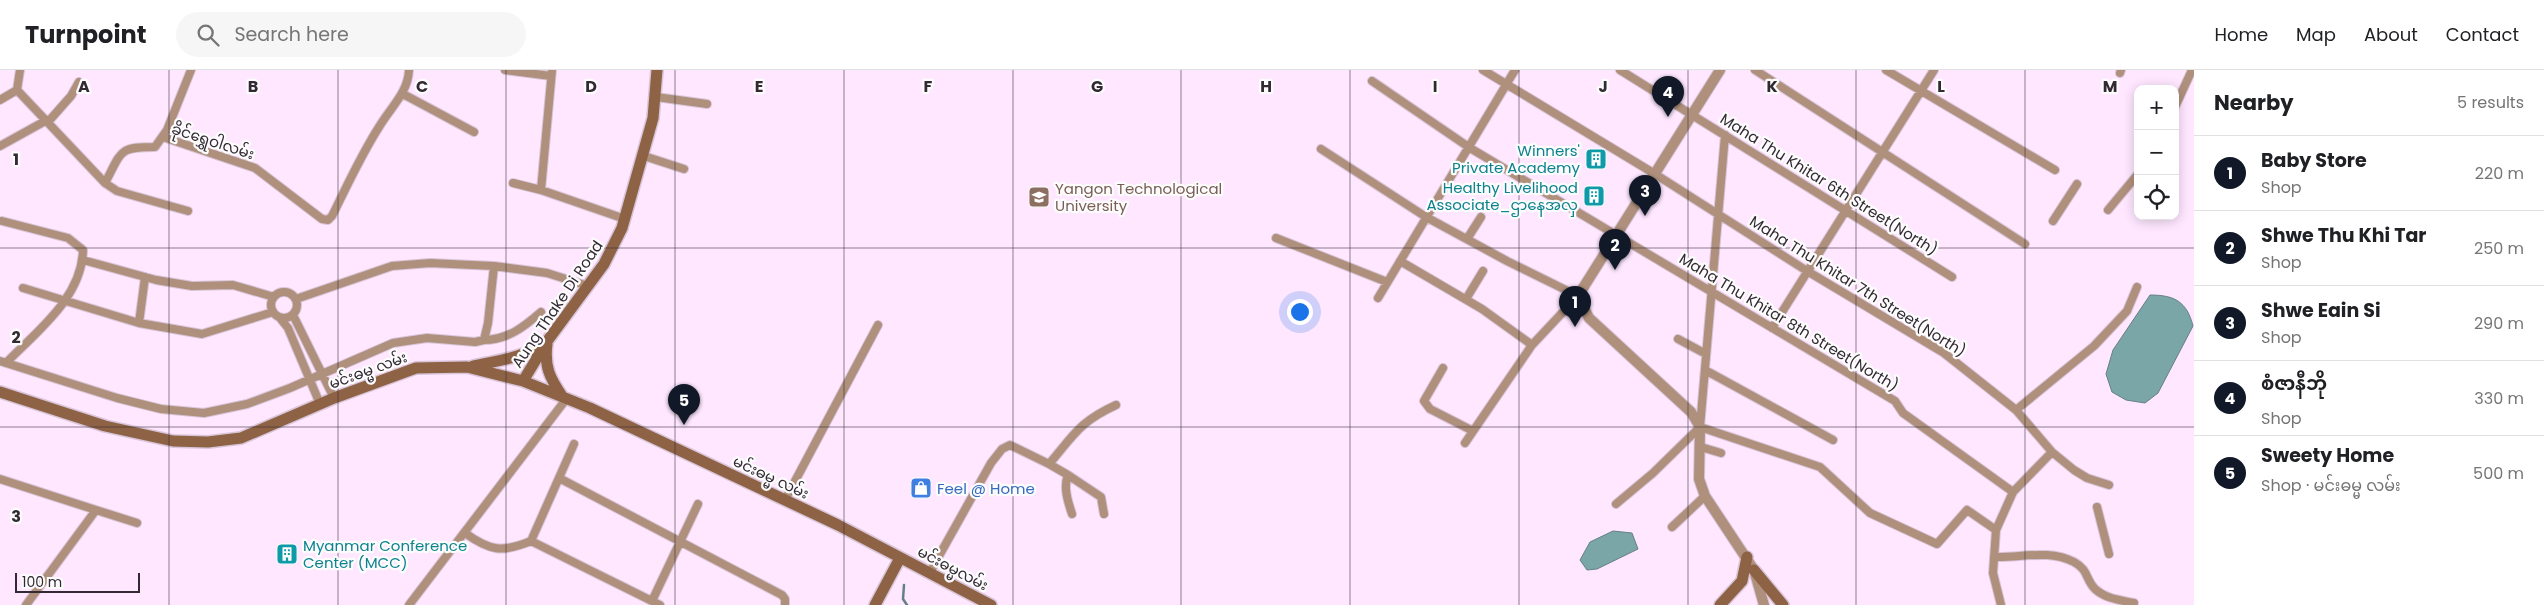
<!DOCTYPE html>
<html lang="en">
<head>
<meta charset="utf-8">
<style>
	body { margin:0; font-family:Poppins,"Noto Sans Myanmar",sans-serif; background:#f6f6f6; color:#202124 }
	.controls { position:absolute; right:15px; top:15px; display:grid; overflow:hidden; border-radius:10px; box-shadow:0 2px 12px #0003 }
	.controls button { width:45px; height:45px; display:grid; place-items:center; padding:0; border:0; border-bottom:1px solid #e0e0e0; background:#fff; color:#202124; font:25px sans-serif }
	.scale { position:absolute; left:15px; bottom:12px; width:125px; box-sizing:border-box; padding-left:5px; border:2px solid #322933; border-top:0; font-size:14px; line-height:18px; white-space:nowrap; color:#322933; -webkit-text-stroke:4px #fcfcfc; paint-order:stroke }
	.you { position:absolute; left:1299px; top:241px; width:18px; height:18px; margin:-12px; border:4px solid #fff; border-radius:50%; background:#1a73e8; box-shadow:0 0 0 8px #1a73e833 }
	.badge { display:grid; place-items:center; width:32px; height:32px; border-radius:50%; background:#111827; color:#fff; font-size:16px; font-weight:700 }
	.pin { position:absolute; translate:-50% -41px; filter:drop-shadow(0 1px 2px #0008) }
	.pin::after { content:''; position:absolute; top:26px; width:18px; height:15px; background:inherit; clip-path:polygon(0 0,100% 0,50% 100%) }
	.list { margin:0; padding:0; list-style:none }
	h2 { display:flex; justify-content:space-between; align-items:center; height:65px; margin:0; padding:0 20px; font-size:21px }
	h2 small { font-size:16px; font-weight:400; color:#757577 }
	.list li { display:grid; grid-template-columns:32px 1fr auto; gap:15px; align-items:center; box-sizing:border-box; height:75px; padding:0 20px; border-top:1px solid #e0e0e0 }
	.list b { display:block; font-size:19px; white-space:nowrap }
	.list p { margin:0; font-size:16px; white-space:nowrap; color:#757577 }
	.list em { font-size:16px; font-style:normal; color:#757577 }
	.icon { flex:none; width:28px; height:28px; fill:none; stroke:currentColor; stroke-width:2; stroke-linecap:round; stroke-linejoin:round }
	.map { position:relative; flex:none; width:2194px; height:535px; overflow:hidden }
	header { display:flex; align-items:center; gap:30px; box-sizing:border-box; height:70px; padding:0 25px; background:#fff; border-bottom:1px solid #e0e0e0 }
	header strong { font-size:24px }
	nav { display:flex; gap:28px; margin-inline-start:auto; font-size:18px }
	.search { width:350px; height:45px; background:#f6f6f6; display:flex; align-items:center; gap:12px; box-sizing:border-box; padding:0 18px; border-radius:28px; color:#757577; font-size:19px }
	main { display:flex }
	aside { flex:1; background:#fff }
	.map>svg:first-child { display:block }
</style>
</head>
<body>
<header>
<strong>Turnpoint</strong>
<div class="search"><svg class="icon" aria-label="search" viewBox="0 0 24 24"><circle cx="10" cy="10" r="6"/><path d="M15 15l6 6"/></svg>Search here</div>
<nav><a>Home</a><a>Map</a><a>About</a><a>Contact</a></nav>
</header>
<main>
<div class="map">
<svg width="2194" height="535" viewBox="0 0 2194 535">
	<rect width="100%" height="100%" fill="#fee7ff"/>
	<path fill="#7ba6a8" stroke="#658085" d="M2150 225C2175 225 2187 232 2193 256L2158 323 2145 333 2126 330 2112 322 2106 304 2113 280Z
		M1613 461 1632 463 1638 479 1597 499 1587 500 1580 490 1590 472Z"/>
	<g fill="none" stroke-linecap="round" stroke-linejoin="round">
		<path stroke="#658085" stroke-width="2.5" d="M904 515 903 529 907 535"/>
		<g stroke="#d9c5da" stroke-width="10">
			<path id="minor" d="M505 0 551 6
				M1483 0 1655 104 1807 201 1944 283 2016 340 2052 382 2074 400 2087 408 2109 415
				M1620 0 1952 207
				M1755 0 2025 174
				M1886 0 2055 100
				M2120 3 2121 0
				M1372 11 1470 78 1895 331 1903 343 2013 422
				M17 20 105 113 117 121 188 141
				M17 20 20 0
				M403 24 474 62
				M656 27 707 34
				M0 30 17 20
				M2175 37 2192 0
				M48 52 71 26 79 12
				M163 67 255 98 322 149 328 150 332 146C347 116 361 85 379 57 390 38 408 23 409 0
				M0 76 47 50
				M1321 79 1426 147 1507 191 1578 226 1532 275 1465 373
				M644 86 684 99
				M105 113C122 81 118 77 155 77L167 60 191 0
				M513 113 541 120 625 149
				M541 120 552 0
				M2108 140 2138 104
				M2 151 68 168 83 180C82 228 36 262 6 293
				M2053 151 2077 114
				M1276 168 1387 212
				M1467 169 1481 147
				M83 190 156 210 192 216 233 215 274 227
				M1400 191 1482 239 1532 275
				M23 218 139 253 202 264 273 242
				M271 235a13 13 0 1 1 26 0a13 13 0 1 1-26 0Z
				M1378 228 1515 0
				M296 229 392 196 430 193 494 196 547 203 588 216
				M1466 229 1483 201
				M293 245 334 328
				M280 248 288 258 320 334
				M139 253 145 207
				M1772 258 1934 0
				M1678 269 1706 284
				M484 270C507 270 524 257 541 242
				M0 291 117 328 161 339 204 343 247 334 290 318 393 273 427 268 475 272 484 270 488 253 494 196
				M1443 298 1424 331 1430 339 1473 361
				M1705 300 1833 370
				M2016 340 2094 276 2127 241 2137 217
				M1700 357 1820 397 1870 443 1937 474 1967 440 1996 460
				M1700 357 1725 65
				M1701 377 1721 383
				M1049 394 1068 405C1063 417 1068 432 1072 444
				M1068 405 1101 427 1104 444
				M559 408 782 525 785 529V535
				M0 409 96 440
				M785 430 878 255
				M1616 434 1653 403 1700 357
				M2097 437 2109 484
				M1672 457 1705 426
				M465 463C490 481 502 483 531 471L574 374
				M531 471 660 535
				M1994 487C2021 488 2048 479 2074 492 2089 500 2085 509 2095 519 2106 529 2120 530 2134 533
				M930 502 991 393 1002 379 1010 375 1049 394C1074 365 1079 352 1116 335
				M652 531 698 434
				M26 535 96 440 137 453
				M409 535 567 328
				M2001 535 1993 503 1996 460 2013 422 2052 382"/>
		</g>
		<g stroke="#d9c5da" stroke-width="12">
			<path id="tertiary" d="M1720 0 1578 226 1589 248 1691 342 1700 357 1699 409 1705 426 1754 500 1764 535"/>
		</g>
		<g stroke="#d9c5da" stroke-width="14">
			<path id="secondary" d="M547 274C544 297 550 308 562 326
				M473 296C499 290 521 289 544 273
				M523 311 548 270 604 194 622 158 653 48 657 0
				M0 322 105 356 173 371 208 372 241 368 334 328 416 298 467 297 523 311 590 338 838 455 991 535
				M1754 500 1783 535
				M875 535 900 488
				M1720 535 1742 511 1747 487"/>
		</g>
		<use href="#minor" stroke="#af907c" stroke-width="8"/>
		<use href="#tertiary" stroke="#af907c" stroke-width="10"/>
		<use href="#secondary" stroke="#8e6244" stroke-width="11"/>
	</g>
	<path fill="none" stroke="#322933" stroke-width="1" stroke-opacity="0.55" d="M169 0V535M338 0V535M506 0V535M675 0V535M844 0V535M1013 0V535M1181 0V535M1350 0V535M1519 0V535M1688 0V535M1856 0V535M2025 0V535M0 178H2194M0 357H2194"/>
	<defs>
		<g id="building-square" transform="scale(1.125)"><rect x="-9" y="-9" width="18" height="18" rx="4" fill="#0f9aa8" stroke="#fcfcfc"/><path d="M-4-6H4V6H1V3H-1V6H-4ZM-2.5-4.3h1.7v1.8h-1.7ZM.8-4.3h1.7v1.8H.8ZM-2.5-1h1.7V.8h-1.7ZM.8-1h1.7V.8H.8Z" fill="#fff"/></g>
		<g id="university-square" transform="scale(1.125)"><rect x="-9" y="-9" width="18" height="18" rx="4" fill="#8d6e63" stroke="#fcfcfc"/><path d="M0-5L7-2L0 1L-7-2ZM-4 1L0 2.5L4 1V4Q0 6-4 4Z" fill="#fff"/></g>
		<g id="shop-square" transform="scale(1.125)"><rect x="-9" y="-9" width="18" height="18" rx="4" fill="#3f7fe0" stroke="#fcfcfc"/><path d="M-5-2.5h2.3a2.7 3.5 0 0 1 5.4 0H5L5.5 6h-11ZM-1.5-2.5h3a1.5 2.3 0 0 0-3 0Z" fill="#fff"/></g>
	</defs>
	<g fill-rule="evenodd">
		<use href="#building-square" x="1596" y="89"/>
		<use href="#building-square" x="1594" y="126"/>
		<use href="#university-square" x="1039" y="127"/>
		<use href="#shop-square" x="921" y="418"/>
		<use href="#building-square" x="287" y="484"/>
	</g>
	<g text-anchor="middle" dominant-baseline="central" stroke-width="4.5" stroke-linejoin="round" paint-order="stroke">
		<g font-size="15" fill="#322933" stroke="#fcfcfc">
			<text transform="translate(213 71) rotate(18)">ခိုင်ရွှေဝါလမ်း</text>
			<text transform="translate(1829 114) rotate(32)">Maha Thu Khitar 6th Street(North)</text>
			<text transform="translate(1858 216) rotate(32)">Maha Thu Khitar 7th Street(North)</text>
			<text transform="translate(557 234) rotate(-56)">Aung Thake Di Road</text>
			<text transform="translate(1789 252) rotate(31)">Maha Thu Khitar 8th Street(North)</text>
			<text transform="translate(368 300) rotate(-20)">မင်းဓမ္မ လမ်း</text>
			<text transform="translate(771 407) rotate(25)">မင်းဓမ္မ လမ်း</text>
			<text transform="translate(953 498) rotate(28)">မင်းဓမ္မလမ်း</text>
		</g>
		<g font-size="15" fill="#0d838f" stroke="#fcfcfc" text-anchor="end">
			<text x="1580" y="80">Winners'<tspan x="1580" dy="17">Private Academy</tspan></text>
			<text x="1578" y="117">Healthy Livelihood<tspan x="1578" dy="17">Associate_ဌာနေအလှ</tspan></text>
			<text x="303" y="475" text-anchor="start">Myanmar Conference<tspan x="303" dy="17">Center (MCC)</tspan></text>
		</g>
		<g font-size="15" fill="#785e54" stroke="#fcfcfc" text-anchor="start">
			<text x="1055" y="118">Yangon Technological<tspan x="1055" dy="17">University</tspan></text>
		</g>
		<g font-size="15" fill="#366cbe" stroke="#fcfcfc" text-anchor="start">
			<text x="937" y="418">Feel @ Home</text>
		</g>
	</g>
	<g font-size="16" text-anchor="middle" font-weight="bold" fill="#322933" stroke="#fcfcfc" stroke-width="4.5" stroke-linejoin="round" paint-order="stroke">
		<text x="84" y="22">A</text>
		<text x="253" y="22">B</text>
		<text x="422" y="22">C</text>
		<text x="591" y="22">D</text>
		<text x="759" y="22">E</text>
		<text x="928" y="22">F</text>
		<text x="1097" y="22">G</text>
		<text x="1266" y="22">H</text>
		<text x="1435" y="22">I</text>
		<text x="1603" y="22">J</text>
		<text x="1772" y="22">K</text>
		<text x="1941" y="22">L</text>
		<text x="2110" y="22">M</text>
		<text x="16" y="95">1</text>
		<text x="16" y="273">2</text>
		<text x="16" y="452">3</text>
	</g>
</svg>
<div class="controls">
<button>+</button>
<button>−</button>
<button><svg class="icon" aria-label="locate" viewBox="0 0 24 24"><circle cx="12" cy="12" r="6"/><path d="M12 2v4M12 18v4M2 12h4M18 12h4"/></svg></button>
</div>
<div class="scale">100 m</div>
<div class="you"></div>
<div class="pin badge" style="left:1575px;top:257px">1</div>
<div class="pin badge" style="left:1615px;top:200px">2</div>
<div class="pin badge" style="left:1645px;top:146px">3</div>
<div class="pin badge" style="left:1668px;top:47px">4</div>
<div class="pin badge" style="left:684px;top:355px">5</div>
</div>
<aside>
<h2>Nearby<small>5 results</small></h2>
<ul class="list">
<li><span class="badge">1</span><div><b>Baby Store</b><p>Shop</p></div><em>220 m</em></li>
<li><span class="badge">2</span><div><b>Shwe Thu Khi Tar</b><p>Shop</p></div><em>250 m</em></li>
<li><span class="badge">3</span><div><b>Shwe Eain Si</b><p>Shop</p></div><em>290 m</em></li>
<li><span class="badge">4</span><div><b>စံဇာနီဘို</b><p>Shop</p></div><em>330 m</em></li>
<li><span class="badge">5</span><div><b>Sweety Home</b><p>Shop · မင်းဓမ္မ လမ်း</p></div><em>500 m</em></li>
</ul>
</aside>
</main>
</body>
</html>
